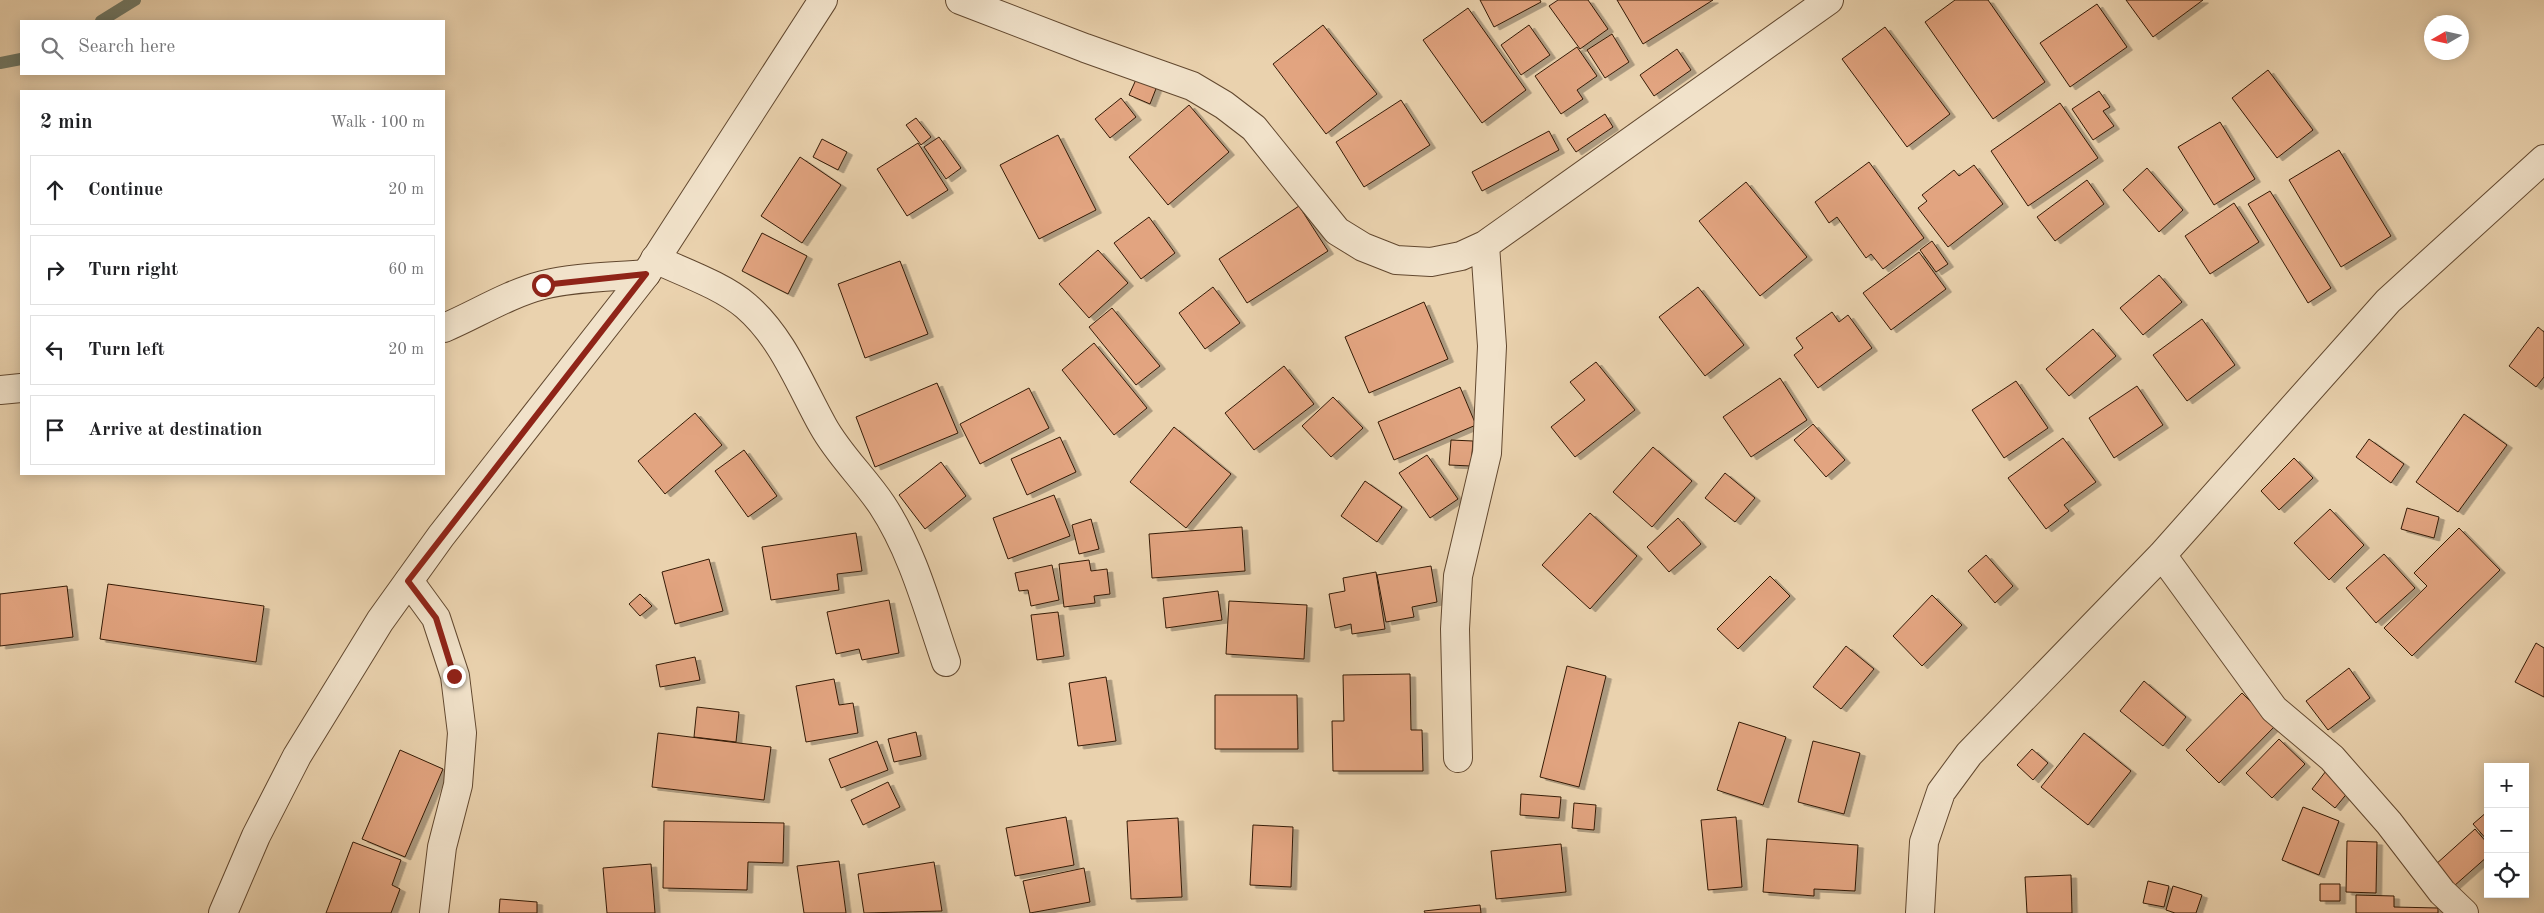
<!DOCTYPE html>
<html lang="en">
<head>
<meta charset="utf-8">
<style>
	body { margin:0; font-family:"Old Standard TT",serif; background:#f6f6f6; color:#202124 }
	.controls { position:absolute; right:15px; bottom:15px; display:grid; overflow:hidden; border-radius:0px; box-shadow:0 2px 12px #0003 }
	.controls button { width:45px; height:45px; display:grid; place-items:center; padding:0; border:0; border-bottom:1px solid #e0e0e0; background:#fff; color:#202124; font:25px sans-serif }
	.compass { position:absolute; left:2424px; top:15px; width:45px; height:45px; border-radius:50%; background:#fff; box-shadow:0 2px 12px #0003; rotate:261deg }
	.stop { position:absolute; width:15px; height:15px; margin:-11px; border:4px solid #8f2418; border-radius:50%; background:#fff }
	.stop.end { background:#8f2418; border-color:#fff; box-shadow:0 1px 5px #0008 }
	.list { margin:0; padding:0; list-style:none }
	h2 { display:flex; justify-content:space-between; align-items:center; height:65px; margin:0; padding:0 20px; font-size:21px }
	h2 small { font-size:16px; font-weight:400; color:#757577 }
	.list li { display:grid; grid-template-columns:32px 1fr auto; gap:15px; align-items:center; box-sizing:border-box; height:70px; margin:0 10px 10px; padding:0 10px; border:1px solid #e0e0e0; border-radius:0px }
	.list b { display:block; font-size:19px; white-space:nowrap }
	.list em { font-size:16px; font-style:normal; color:#757577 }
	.icon { flex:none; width:28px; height:28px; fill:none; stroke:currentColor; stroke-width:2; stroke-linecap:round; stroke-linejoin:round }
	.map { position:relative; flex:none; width:2544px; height:913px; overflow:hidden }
	.search { position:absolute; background:#fff; box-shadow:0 2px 12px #0003; left:20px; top:20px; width:425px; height:55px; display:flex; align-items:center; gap:12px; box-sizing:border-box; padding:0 18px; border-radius:0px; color:#757577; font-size:19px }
	.panel { position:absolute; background:#fff; box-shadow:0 2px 12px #0003; left:20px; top:90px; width:425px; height:385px; border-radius:0px }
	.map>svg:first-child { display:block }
</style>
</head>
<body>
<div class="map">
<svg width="2544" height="913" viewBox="0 0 2544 913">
	<defs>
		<filter id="shadow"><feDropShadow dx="5.5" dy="3" stdDeviation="0" flood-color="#0004"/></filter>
	</defs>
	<rect width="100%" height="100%" fill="#ead2ae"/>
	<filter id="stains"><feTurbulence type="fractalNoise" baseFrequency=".004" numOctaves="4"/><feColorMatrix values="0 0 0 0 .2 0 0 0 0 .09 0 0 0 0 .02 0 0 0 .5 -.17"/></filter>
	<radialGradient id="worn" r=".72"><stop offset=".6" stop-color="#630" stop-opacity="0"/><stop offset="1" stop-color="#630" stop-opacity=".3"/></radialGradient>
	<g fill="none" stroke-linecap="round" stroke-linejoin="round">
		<path stroke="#707967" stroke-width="12" d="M101 21 135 0
			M0 63 21 59"/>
	</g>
	<path fill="#e2a480" stroke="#341a05" filter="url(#shadow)" d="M1480 0H1540L1541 2 1494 27Z
		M1558 0H1588L1608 29 1580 49 1549 6Z
		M1617 0H1713L1643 44Z
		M1955 0H1988L2045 82 1993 119 1925 22Z
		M2126 0H2203L2153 37Z
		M2097 4 2127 47 2070 87 2040 43Z
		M1468 8 1526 90 1482 123 1423 40Z
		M1323 25 1377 94 1326 134 1273 64Z
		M1529 25 1550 55 1521 75 1501 45Z
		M1885 27 1950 114 1907 147 1842 59Z
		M1612 34 1629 62 1605 78 1587 50Z
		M1577 47 1597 76 1577 90 1583 99 1561 114 1535 76Z
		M1677 49 1691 70 1654 96 1640 75Z
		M2268 70 2313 130 2277 158 2232 98Z
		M1139 73 1159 81 1150 104 1129 95Z
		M2099 91 2110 107 2103 111 2114 126 2093 140 2072 109Z
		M1121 98 1136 117 1110 138 1095 119Z
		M1401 100 1430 145 1364 187 1336 142Z
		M2060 103 2098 158 2028 206 1991 151Z
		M1189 105 1229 152 1168 205 1129 157Z
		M1605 114 1613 127 1576 152 1567 139Z
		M916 118 931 137 921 145 906 125Z
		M2220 122 2255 179 2214 205 2178 147Z
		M1549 131 1559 150 1482 191 1472 172Z
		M1058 135 1096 210 1039 239 1000 165Z
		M939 137 961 168 946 179 924 147Z
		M822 139 847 152 838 170 813 157Z
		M918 143 948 190 907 216 877 169Z
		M2339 150 2391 236 2341 267 2289 180Z
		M800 157 841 185 802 243 761 216Z
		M1869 162 1924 238 1883 269 1871 254 1866 258 1837 217 1829 223 1815 202Z
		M1974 165 2003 204 1948 247 1918 208 1927 201 1922 195 1954 170 1959 176Z
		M2147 168 2183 210 2159 232 2123 190Z
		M2087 180 2104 204 2055 241 2037 217Z
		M1746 182 1807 257 1760 296 1699 221Z
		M2270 191 2331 288 2308 303 2248 204Z
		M2234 203 2259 242 2210 274 2185 236Z
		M1299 206 1328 251 1247 303 1219 259Z
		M1149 217 1175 253 1141 279 1114 243Z
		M762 233 807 256 788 294 742 271Z
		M1932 241 1948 264 1936 272 1920 250Z
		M1098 250 1128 283 1089 318 1059 284Z
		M1919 252 1946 289 1891 330 1863 293Z
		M900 261 928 334 865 358 838 284Z
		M2159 275 2182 302 2143 335 2120 308Z
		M1213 287 1240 323 1205 349 1179 313Z
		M1698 287 1744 345 1705 376 1659 317Z
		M1424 302 1448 359 1369 393 1345 337Z
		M1112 308 1160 366 1136 385 1089 327Z
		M1832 312 1839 322 1848 315 1872 348 1818 388 1794 355 1803 348 1796 338Z
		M2202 319 2235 365 2187 401 2153 355Z
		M2538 327 2544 332V377L2536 387 2509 366Z
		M2093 329 2116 356 2069 396 2046 369Z
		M1094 343 1147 408 1114 435 1062 370Z
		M1596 362 1635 410 1575 457 1551 427 1585 400 1570 382Z
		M1284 366 1314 404 1254 450 1225 413Z
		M1780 378 1807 420 1751 457 1723 417Z
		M2016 381 2048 428 2004 458 1972 410Z
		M937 383 958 433 875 467 856 417Z
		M2137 386 2163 425 2114 458 2089 418Z
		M1460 387 1476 425 1394 460 1378 422Z
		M1029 388 1049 428 980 464 960 424Z
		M1333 397 1363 428 1331 457 1302 426Z
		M695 413 722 445 665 494 638 461Z
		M2464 414 2507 445 2458 512 2416 482Z
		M1813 424 1845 460 1826 477 1794 440Z
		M1174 427 1231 474 1186 528 1130 482Z
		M1060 437 1076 472 1027 495 1011 459Z
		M2063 438 2096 482 2064 505 2069 511 2046 529 2008 478Z
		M2369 439 2404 464 2391 483 2356 457Z
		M1451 440 1473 441 1471 466 1449 465Z
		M1653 447 1692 481 1652 527 1613 492Z
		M744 450 777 496 748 517 715 471Z
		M1427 455 1458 499 1430 518 1399 473Z
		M2294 458 2313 478 2279 510 2261 491Z
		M941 462 966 496 925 529 899 495Z
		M1725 473 1755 498 1735 522 1705 498Z
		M1365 481 1402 507 1377 542 1341 516Z
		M1054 495 1070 536 1008 559 993 518Z
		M2407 508 2439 517 2434 538 2401 529Z
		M2330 509 2364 545 2329 580 2294 543Z
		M1590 513 1637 556 1590 609 1542 565Z
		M1678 518 1701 544 1669 572 1647 547Z
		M1091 519 1099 549 1079 554 1072 525Z
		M1242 527 1245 571 1152 578 1149 534Z
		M2459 528 2500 570 2412 656 2384 628 2427 586 2414 573Z
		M856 533 862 571 837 574 839 590 771 600 762 547Z
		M2384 554 2415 588 2376 623 2346 588Z
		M1986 555 2013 586 1995 603 1968 571Z
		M709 559 723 611 675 624 662 572Z
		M1089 560 1091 571 1107 569 1110 594 1094 596 1095 603 1064 607 1059 564Z
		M1052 565 1059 600 1031 606 1028 590 1019 591 1015 573Z
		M1431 566 1437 602 1412 607 1414 617 1386 622 1377 575Z
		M1376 572 1385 629 1352 634 1351 624 1335 628 1329 594 1345 591 1343 578Z
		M1770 576 1790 596 1738 649 1717 629Z
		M108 584 264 606 256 662 100 639Z
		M67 586 73 637 0 646V594Z
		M1218 591 1222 620 1166 628 1163 598Z
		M640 594 652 606 640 616 629 604Z
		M1932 595 1962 625 1922 666 1893 636Z
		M889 600 899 653 862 660 859 649 836 654 827 612Z
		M1229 601 1307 605 1304 659 1226 654Z
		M1058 612 1064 656 1037 660 1031 615Z
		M2536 643 2544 648V697L2515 682Z
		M1846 646 1874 669 1841 709 1813 687Z
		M695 657 700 680 660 687 656 665Z
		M1567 666 1606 676 1579 787 1540 777Z
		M2349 668 2370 698 2328 730 2306 701Z
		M1410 674 1411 730H1422L1423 771H1333L1332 721H1344L1343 675Z
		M1106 677 1116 741 1078 746 1069 683Z
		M834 679 839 705 853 703 858 733 806 742 796 686Z
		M2144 681 2186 717 2163 746 2120 711Z
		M2242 693 2275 726 2219 783 2186 750Z
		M1215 695H1297L1298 749H1215Z
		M697 707 739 712 736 742 694 737Z
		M1739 722 1786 737 1763 805 1717 790Z
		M916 732 921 756 894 762 888 739Z
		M658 733 771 747 764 800 652 787Z
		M2084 733 2131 771 2088 825 2041 787Z
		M2279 739 2305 764 2272 798 2246 773Z
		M877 741 888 770 841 788 829 759Z
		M1813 741 1860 753 1844 814 1798 802Z
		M2032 749 2048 763 2033 780 2017 765Z
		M400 750 443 769 405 857 362 839Z
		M2326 771 2349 791 2335 808 2312 789Z
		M888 782 900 807 863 825 851 800Z
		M1521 794 1561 797 1559 818 1520 815Z
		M1574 803 1596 805 1594 830 1572 828Z
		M2303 807 2339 821 2319 875 2282 860Z
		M2488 811V841L2473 824Z
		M1066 817 1074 865 1015 876 1006 828Z
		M1736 817 1742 887 1708 890 1701 820Z
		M1178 818 1182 897 1131 899 1127 821Z
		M664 821 784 823 783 863 748 862 747 890 663 888Z
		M1253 825 1293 827 1291 887 1250 885Z
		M2475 829 2488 844V856L2454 886 2435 865Z
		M1767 839 1858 845 1855 891 1814 889V896L1763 892Z
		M2347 841 2377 842 2376 893 2346 892Z
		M353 842 401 860 392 885 400 889 391 913H326Z
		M1561 844 1566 892 1496 899 1491 851Z
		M839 861 846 913H804L797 866Z
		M934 862 942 911 864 913 858 874Z
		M651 864 655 913H607L603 868Z
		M1084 868 1090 902 1030 913 1023 881Z
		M2071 875 2072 913H2027L2025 877Z
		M2148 881 2169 886 2164 907 2143 903Z
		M2320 884H2340V901H2320Z
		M2173 886 2202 895 2196 913H2175L2166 910Z
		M2356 895 2394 896V907L2438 908V913H2356Z
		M500 899 537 902V913H499Z
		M1480 905 1481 913H1425L1424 911Z"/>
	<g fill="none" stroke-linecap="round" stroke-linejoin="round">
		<g stroke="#62482f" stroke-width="30">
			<path id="minor" d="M960 0 1085 48 1192 86 1224 105 1254 128 1337 231 1363 247 1396 260 1431 262 1461 256 1485 245 1829 0
				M655 259C683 272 723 286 746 306 783 338 800 385 823 426 839 455 864 478 882 505 913 552 928 610 946 662
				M444 328C477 314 508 294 543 285 575 277 612 277 646 274
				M0 390 21 388
				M2162 555 2274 709 2332 758 2389 823 2442 892 2464 913
				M409 581 436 618 455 676 462 733 458 785 442 847 434 913
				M1458 758 1455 629 1458 576 1487 453 1492 346 1485 245
				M1920 913 1924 842 1941 792 1969 754 2162 555 2388 301 2544 159"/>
		</g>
		<g stroke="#62482f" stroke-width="30">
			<path id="tertiary" d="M223 913 256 836 297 756 380 621 441 536 646 274 823 0"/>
		</g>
		<use href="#minor" stroke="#f1e2ca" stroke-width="28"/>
		<use href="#tertiary" stroke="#f1e2ca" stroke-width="28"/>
	</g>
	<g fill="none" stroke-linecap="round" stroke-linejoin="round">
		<path stroke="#8f2418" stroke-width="6" d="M454 676 436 618 408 581 646 274 543 285"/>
	</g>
	<rect width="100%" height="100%" filter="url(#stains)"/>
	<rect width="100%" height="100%" fill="url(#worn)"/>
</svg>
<div class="controls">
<button>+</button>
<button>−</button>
<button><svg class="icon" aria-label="locate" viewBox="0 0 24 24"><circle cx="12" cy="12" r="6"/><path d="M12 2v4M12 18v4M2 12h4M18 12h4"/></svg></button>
</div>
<svg class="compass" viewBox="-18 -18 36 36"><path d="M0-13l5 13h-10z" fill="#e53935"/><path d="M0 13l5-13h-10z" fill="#757577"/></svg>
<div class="stop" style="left:543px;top:285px"></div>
<div class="stop end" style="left:454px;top:676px"></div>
<div class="search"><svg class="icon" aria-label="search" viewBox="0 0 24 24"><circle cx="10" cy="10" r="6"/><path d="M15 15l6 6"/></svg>Search here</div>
<section class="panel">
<h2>2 min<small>Walk · 100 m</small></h2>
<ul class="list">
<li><svg class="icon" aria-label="ahead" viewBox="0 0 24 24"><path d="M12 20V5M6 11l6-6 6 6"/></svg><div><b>Continue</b></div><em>20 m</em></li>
<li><svg class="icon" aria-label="right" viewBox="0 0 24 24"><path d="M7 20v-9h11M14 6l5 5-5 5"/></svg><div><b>Turn right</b></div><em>60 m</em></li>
<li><svg class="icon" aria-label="left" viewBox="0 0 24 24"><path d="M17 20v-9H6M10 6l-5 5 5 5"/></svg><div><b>Turn left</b></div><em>20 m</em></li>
<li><svg class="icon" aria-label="arrive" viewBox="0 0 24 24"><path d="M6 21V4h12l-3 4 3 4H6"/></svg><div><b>Arrive at destination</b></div></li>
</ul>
</section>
</div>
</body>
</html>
